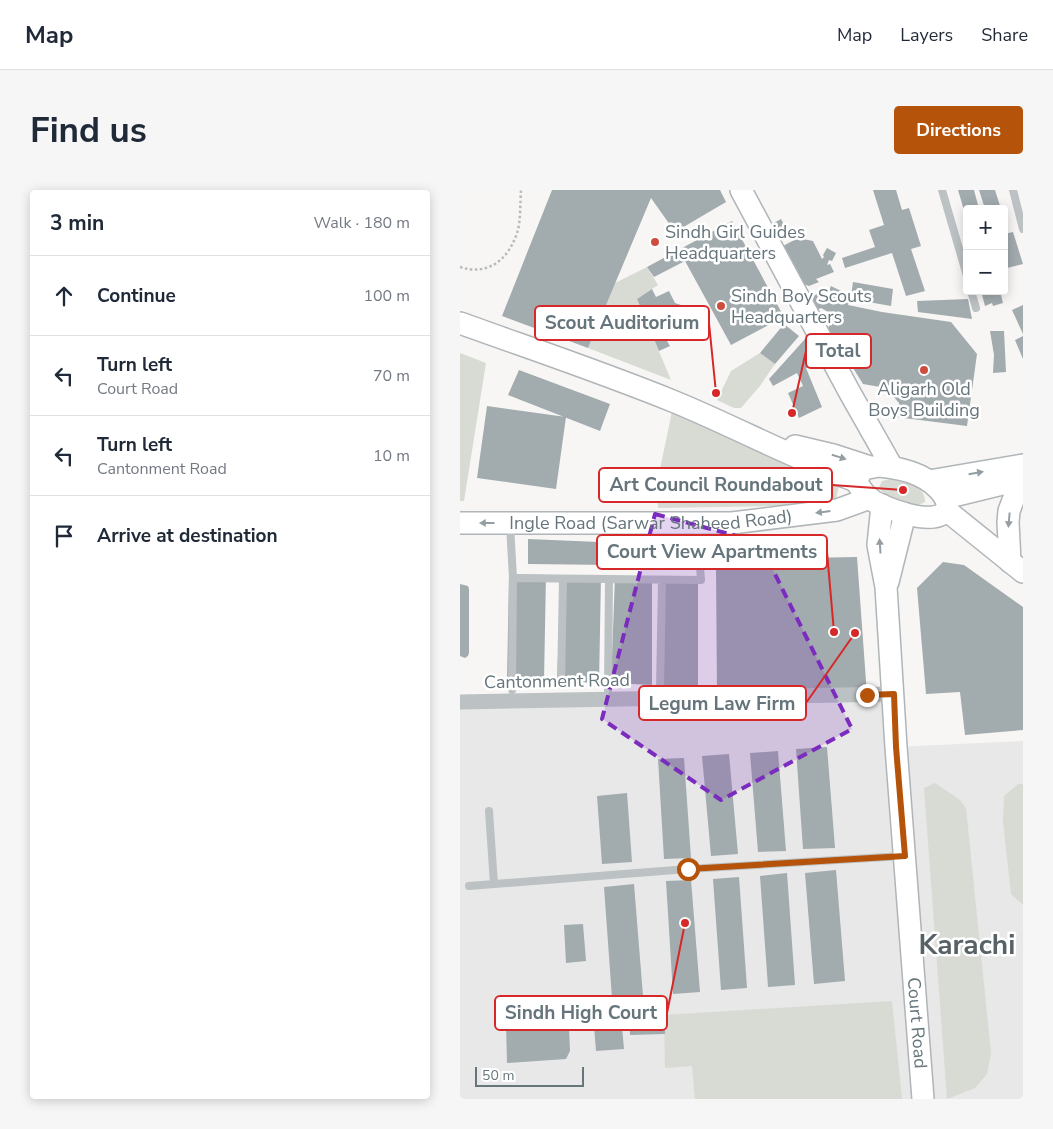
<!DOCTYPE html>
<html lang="en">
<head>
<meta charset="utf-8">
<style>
	body { margin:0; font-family:"Nunito Sans",sans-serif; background:#f6f6f7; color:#1f2937 }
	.controls { position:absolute; right:15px; top:15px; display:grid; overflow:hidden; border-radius:5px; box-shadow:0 2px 12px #0003 }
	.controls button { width:45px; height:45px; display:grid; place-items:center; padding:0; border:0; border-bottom:1px solid #e0e1e3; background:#fff; color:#1f2937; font:25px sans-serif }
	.scale { position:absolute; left:15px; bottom:12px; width:109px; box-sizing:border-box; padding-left:5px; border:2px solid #66757b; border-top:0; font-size:14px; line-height:18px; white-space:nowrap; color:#66757b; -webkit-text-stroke:4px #fff; paint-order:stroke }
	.stop { position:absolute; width:15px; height:15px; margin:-11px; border:4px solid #b45309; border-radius:50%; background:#fff }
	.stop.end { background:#b45309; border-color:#fff; box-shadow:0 1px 5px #0008 }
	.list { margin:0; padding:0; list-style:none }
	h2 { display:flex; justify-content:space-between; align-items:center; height:65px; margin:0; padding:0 20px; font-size:21px }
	h2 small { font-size:16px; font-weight:400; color:#747a83 }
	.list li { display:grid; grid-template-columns:32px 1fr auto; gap:15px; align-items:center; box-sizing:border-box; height:80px; padding:0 20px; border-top:1px solid #e0e1e3 }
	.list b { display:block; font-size:19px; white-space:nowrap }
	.list p { margin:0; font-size:16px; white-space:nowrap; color:#747a83 }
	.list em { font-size:16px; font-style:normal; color:#747a83 }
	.icon { flex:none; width:28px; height:28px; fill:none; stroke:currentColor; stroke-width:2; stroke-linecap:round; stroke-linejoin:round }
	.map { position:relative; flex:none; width:563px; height:909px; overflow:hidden; border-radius:5px }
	header { display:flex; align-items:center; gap:30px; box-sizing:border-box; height:70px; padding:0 25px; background:#fff; border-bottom:1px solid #e0e1e3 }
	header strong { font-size:24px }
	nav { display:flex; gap:28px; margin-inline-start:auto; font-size:18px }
	.intro { display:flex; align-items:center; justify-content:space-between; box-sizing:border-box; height:120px; padding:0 30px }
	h1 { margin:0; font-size:35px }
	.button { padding:12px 22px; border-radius:5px; background:#b45309; color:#fff; font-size:18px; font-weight:700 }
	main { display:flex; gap:30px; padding:0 30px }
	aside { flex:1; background:#fff; border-radius:5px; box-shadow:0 2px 12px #0003 }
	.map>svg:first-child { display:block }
</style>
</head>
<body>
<header>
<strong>Map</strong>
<nav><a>Map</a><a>Layers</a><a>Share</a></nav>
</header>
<div class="intro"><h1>Find us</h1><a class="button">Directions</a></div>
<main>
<aside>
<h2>3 min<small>Walk · 180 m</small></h2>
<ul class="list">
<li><svg class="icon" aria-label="ahead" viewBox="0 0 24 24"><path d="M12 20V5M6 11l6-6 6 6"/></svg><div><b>Continue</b></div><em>100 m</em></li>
<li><svg class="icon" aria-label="left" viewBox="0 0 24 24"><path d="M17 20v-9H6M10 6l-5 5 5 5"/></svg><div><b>Turn left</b><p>Court Road</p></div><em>70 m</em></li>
<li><svg class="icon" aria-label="left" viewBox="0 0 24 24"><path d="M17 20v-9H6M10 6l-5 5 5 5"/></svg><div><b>Turn left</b><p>Cantonment Road</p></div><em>10 m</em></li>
<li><svg class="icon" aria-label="arrive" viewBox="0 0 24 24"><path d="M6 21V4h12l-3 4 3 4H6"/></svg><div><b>Arrive at destination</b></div></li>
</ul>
</aside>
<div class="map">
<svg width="563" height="909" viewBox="0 0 563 909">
	<rect width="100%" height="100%" fill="#f7f6f4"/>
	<path fill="#e7e8e7" d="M433 505 436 557 563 551V909H0V512Z"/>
	<path fill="#d7dbd4" d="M187 77 198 95 177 109 211 190 128 158 155 93Z
		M0 163 26 173 4 311H0Z
		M300 163 315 174 300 196 281 218H274L257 210 271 181Z
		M214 212 383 276 375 315 198 318 196 298Z
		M431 289C444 290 466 296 465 312 451 321 426 311 419 297L422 291Z
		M475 593 500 610 506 618 531 863 527 884 515 898 487 909 464 598Z
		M558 594H563V715L551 704 543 632 544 606Z
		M432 811 442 909H235L232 876 205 878 204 825Z"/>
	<path fill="#a2abae" d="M92 0H260L266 12 215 42 191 8 128 158 42 126Z
		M413 0H436L442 20 449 18 461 56 451 59 465 101 446 106 432 63 385 78 382 68 415 57 409 40 424 35Z
		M498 0H514L519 19H507L506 27Z
		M519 0H535L541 19H525Z
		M321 29 326 38 317 43 312 34Z
		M272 31 324 127 271 155 225 71 194 87 187 77Z
		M553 42 563 74 547 78 544 70V44Z
		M338 48 353 51 362 69 364 67 363 65 367 58 376 63 372 71 369 70 367 75 370 74 374 82 356 89 359 92 349 96 343 94 323 56Z
		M393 92 433 99 431 116 391 109 388 115 422 122 491 132 517 164 507 236 436 227 439 213 426 198 403 194 368 138 374 125 361 118 355 121 350 113 353 106 359 103 364 112 371 96 391 106Z
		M192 99 196 107 209 101 215 113 221 115 225 121 223 128 229 140 207 151 210 156 199 161 177 109Z
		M521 101H540L543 113 533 116 532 113 525 116Z
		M508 109 512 129 458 122 457 111Z
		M563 115V144L552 120Z
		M324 134 339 146 315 174 300 163Z
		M530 141H544L546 182 533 183 534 165Z
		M563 146V169L555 150Z
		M345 149 357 176 346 178 362 217 339 228 328 203 343 196 337 183 313 196 309 189Z
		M59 180 150 214 140 241 48 205Z
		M27 216 106 227 96 299 17 288Z
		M274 346 345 351 344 368 397 367 407 505 257 508 256 378H345L344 368 275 364Z
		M68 349 233 356 232 376 68 374Z
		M483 372 504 375 563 417V540L505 545 500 502 466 504 457 398Z
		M49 384 86 385 84 490 47 489Z
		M141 386 139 493 97 491 101 389Z
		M155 386 192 387V495L151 493Z
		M201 387 238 388V497L199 495Z
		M0 394 8 396 9 399V463L8 466 5 468 0 466Z
		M367 557 375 658 343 659 336 559Z
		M318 561 326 661 298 662 290 563Z
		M269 564 278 664 251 666 242 566Z
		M224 568 231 668 204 669 198 569Z
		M167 603 172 672 142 674 137 606Z
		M376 680 385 791 354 794 345 683Z
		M327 683 335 795 308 797 300 686Z
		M279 687 287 798 261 800 253 689Z
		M231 690 240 802 213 804 206 691Z
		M174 694 183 806 152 808 144 697Z
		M123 734 126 771 106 773 104 735Z
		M204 822 205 844 170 845 169 824Z
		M161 826 164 859 136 861 134 836 136 830 143 827Z
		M99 829 109 838 110 861 106 869 47 873 46 833Z"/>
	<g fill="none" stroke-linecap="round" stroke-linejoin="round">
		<g stroke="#afb5b8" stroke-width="24">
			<g id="secondary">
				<path d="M281 0 390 203 432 277"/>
				<path d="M0 133C72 159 144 183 215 212 276 237 334 269 396 291"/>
				<path d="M335 256 373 265 410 277"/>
				<path d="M419 276C443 278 470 285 484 306 486 309 489 316 486 320 475 338 423 318 410 309 404 304 400 298 396 291L403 279Z"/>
				<path d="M469 291 563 275"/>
				<path d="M485 308 563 289"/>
				<path id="s1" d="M422 315 418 355 426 397 436 557 463 909"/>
				<path d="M486 320 563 382"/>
				<path id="s2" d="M0 333H272L377 320 410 308"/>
				<path d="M550 372 548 332 549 321 561 289"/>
				<path d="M428 392 445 324"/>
			</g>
		</g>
		<path stroke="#b6babc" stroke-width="2.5" stroke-dasharray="2.5 2.5" stroke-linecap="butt" d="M0 77C28 86 48 70 57 43 61 32 60 12 61 0"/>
		<path stroke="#bcc1c3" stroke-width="8" d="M482 0 507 86
			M553 0 563 39
			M511 101 516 118
			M50 335 53 388 241 390 237 334
			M101 495 103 389
			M200 499 202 390
			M52 500 53 388
			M148 501 149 389
			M29 621 34 694
			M9 696 228 679 443 666"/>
		<path stroke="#bcc1c3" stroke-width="15" d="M0 512 434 504"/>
		<use href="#secondary" stroke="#fff" stroke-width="21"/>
	</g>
	<defs><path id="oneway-solid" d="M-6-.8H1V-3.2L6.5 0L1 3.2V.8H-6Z" transform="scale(1.25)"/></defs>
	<g fill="#949ea3">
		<use href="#oneway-solid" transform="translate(379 267) rotate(17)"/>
		<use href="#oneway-solid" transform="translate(516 283) rotate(-10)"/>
		<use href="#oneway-solid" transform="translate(363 322) rotate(173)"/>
		<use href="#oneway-solid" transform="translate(549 330) rotate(95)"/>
		<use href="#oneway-solid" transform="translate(27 333) rotate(180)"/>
		<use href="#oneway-solid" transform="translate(420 356) rotate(-94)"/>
	</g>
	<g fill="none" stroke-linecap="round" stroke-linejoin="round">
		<path stroke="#b45309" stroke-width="6" d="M228 679 445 666 436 557 434 504 407 505"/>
	</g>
	<path fill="#7b2cbf" fill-opacity="0.2" stroke="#7b2cbf" stroke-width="4" stroke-dasharray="10 6" stroke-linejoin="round" d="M195 324 299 352 392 539 261 610 142 529Z"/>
	<g fill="#cd4d3e" stroke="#fff" stroke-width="2">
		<circle cx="195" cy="52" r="5"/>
		<circle cx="261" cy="116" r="5"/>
		<circle cx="464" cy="180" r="5"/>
	</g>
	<g text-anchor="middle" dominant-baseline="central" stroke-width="5" stroke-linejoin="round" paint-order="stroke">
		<g font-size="18" fill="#66757b" stroke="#fff" text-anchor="start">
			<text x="205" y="42">Sindh Girl Guides<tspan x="205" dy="21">Headquarters</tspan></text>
			<text x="271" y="106">Sindh Boy Scouts<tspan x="271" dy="21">Headquarters</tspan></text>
			<text x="464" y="199" text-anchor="middle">Aligarh Old<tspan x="464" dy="21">Boys Building</tspan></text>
		</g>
		<g font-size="18" fill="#66757b" stroke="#fff">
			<text stroke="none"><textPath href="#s2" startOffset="191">Ingle Road (Sarwar Shaheed Road)</textPath></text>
			<text transform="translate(97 491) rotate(-1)">Cantonment Road</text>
			<text stroke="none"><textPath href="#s1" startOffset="520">Court Road</textPath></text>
		</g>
		<g font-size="28" font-weight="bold" fill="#576267" stroke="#fff">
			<text x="507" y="755">Karachi</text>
		</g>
	</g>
	<path fill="none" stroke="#d62828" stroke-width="2" d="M256 203L249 133M332 223L346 161M443 300L372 295M374 442L367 362M395 443L346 513M225 733L207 823"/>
	<g fill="#d62828" stroke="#fff" stroke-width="2">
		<circle cx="256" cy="203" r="5"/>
		<circle cx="332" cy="223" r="5"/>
		<circle cx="443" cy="300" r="5"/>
		<circle cx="374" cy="442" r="5"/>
		<circle cx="395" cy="443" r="5"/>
		<circle cx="225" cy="733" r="5"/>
	</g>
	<g fill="#fff" stroke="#d62828" stroke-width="2">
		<rect x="75" y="116" width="174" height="34" rx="5"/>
		<rect x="346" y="144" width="65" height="34" rx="5"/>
		<rect x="139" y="278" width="233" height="34" rx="5"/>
		<rect x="137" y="345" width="230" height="34" rx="5"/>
		<rect x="179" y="496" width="167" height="34" rx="5"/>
		<rect x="35" y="806" width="172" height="34" rx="5"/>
	</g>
	<g font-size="19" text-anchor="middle" font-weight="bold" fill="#66757b">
		<text x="162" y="139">Scout Auditorium</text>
		<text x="378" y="167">Total</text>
		<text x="256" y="301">Art Council Roundabout</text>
		<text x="252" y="368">Court View Apartments</text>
		<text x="262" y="520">Legum Law Firm</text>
		<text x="121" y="829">Sindh High Court</text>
	</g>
</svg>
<div class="controls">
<button>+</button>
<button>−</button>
</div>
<div class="scale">50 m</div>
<div class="stop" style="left:228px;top:679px"></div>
<div class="stop end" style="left:407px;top:505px"></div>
</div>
</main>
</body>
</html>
